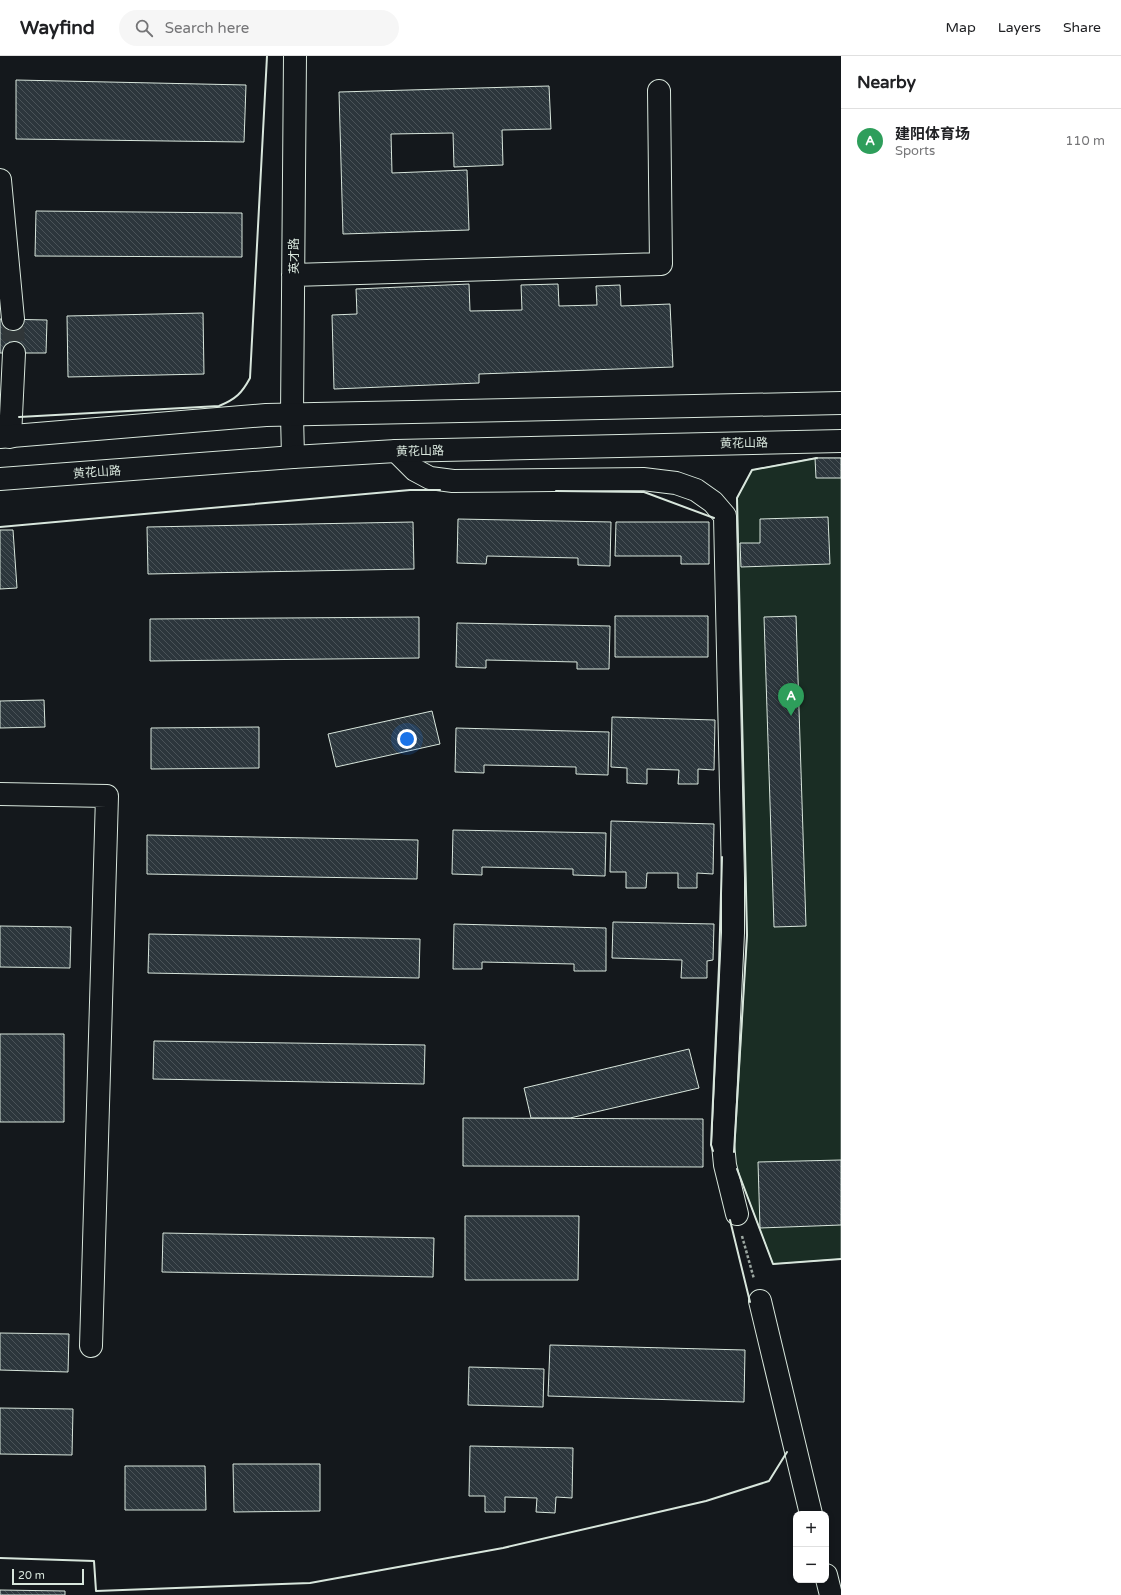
<!DOCTYPE html>
<html lang="en">
<head>
<meta charset="utf-8">
<style>
	body { margin:0; font-family:"Varela Round","Noto Sans SC",sans-serif; background:#f6f6f6; color:#202124 }
	.controls { position:absolute; right:12px; bottom:12px; display:grid; overflow:hidden; border-radius:8px; box-shadow:0 2px 6px #0003 }
	.controls button { width:36px; height:36px; display:grid; place-items:center; padding:0; border:0; border-bottom:1px solid #e0e0e0; background:#fff; color:#202124; font:20px sans-serif }
	.scale { position:absolute; left:12px; bottom:10px; width:72px; box-sizing:border-box; padding-left:4px; border:2px solid #d8e6dc; border-top:0; font-size:11px; line-height:14px; white-space:nowrap; color:#d8e6dc; -webkit-text-stroke:3px #14181c; paint-order:stroke }
	.you { position:absolute; left:407px; top:683px; width:14px; height:14px; margin:-10px; border:3px solid #fff; border-radius:50%; background:#1a73e8; box-shadow:0 0 0 6px #1a73e833 }
	.badge { display:grid; place-items:center; width:26px; height:26px; border-radius:50%; background:#b45309; color:#fff; font-size:13px; font-weight:700 }
	.pin { position:absolute; translate:-50% -33px; filter:drop-shadow(0 1px 2px #0008) }
	.pin::after { content:''; position:absolute; top:21px; width:14px; height:12px; background:inherit; clip-path:polygon(0 0,100% 0,50% 100%) }
	.list { margin:0; padding:0; list-style:none }
	h2 { display:flex; justify-content:space-between; align-items:center; height:52px; margin:0; padding:0 16px; font-size:17px }
	h2 small { font-size:13px; font-weight:400; color:#757577 }
	.list li { display:grid; grid-template-columns:26px 1fr auto; gap:12px; align-items:center; box-sizing:border-box; height:64px; padding:0 16px; border-top:1px solid #e0e0e0 }
	.list b { display:block; font-size:15px; white-space:nowrap }
	.list p { margin:0; font-size:13px; white-space:nowrap; color:#757577 }
	.list em { font-size:13px; font-style:normal; color:#757577 }
	.icon { flex:none; width:22px; height:22px; fill:none; stroke:currentColor; stroke-width:2; stroke-linecap:round; stroke-linejoin:round }
	.map { position:relative; flex:none; width:841px; height:1539px; overflow:hidden }
	header { display:flex; align-items:center; gap:24px; box-sizing:border-box; height:56px; padding:0 20px; background:#fff; border-bottom:1px solid #e0e0e0 }
	header strong { font-size:19px }
	nav { display:flex; gap:22px; margin-inline-start:auto; font-size:14px }
	.search { width:280px; height:36px; background:#f6f6f6; display:flex; align-items:center; gap:10px; box-sizing:border-box; padding:0 14px; border-radius:22px; color:#757577; font-size:15px }
	main { display:flex }
	aside { flex:1; background:#fff }
	.map>svg:first-child { display:block }
</style>
</head>
<body>
<header>
<strong>Wayfind</strong>
<div class="search"><svg class="icon" aria-label="search" viewBox="0 0 24 24"><circle cx="10" cy="10" r="6"/><path d="M15 15l6 6"/></svg>Search here</div>
<nav><a>Map</a><a>Layers</a><a>Share</a></nav>
</header>
<main>
<div class="map">
<svg width="841" height="1539" viewBox="0 0 841 1539">
	<defs>
		<pattern id="building-back-hatch" width="6" height="6" patternUnits="userSpaceOnUse"><rect width="6" height="6" fill="#2c363c"/><path d="M-1 5l2 2M0 0l6 6M5-1l2 2" fill="none" stroke="#4a5358"/></pattern>
	</defs>
	<rect width="100%" height="100%" fill="#14181c"/>
	<path fill="#1a2d24" stroke="#939e99" d="M815 402H841V1203L773 1208 734 1105 747 879 737 442 752 414Z"/>
	<path fill="url(#building-back-hatch)" stroke="#d8e6dc" d="M16 24 246 29 244 86 16 83Z
		M549 30 551 73 502 74 503 109 454 111 453 77 391 78 392 117 467 114 469 174 343 178 339 36Z
		M36 155 242 157V201L35 200Z
		M469 228 470 255 522 254 521 229 558 228 559 250 597 249 596 230 620 229 621 250 670 248 673 311 479 318V327L334 333 332 259 357 258 356 233Z
		M203 257 204 318 68 321 67 260Z
		M0 263 47 264 46 297H0Z
		M815 402H841V422H816Z
		M828 461 830 508 741 511 740 487H760V463Z
		M458 463 611 466 610 510 578 509V502L487 500 486 508 457 507Z
		M413 466 414 513 148 518 147 471Z
		M616 466H709V508H681V500H615Z
		M0 474H13L17 532 0 533Z
		M615 560H708V601H615Z
		M796 560 806 870 774 871 764 561Z
		M419 561V602L150 605V563Z
		M457 567 610 570 609 613H577V606L486 604V612L456 611Z
		M44 644 45 671 0 672V645Z
		M432 655 440 688 336 711 328 678Z
		M612 661 715 664 714 714 698 713V728H678L679 714 647 713V728L627 727V712L611 711Z
		M259 671V712L151 713V672Z
		M456 672 609 676 608 719 576 718V711L484 709V717L455 716Z
		M611 765 714 768 713 818 697 817V832H678V817H647L646 832H626V816H610Z
		M453 774 606 777 605 820 573 819V813L482 811V819L452 818Z
		M147 779 418 784 417 823 147 818Z
		M613 866 714 868 713 904 707 905V922H681L682 904 612 902Z
		M454 868 606 872V915H574V908L482 906V913H453Z
		M0 870 71 871 70 912 0 911Z
		M149 878 420 883 419 922 148 917Z
		M0 978H64V1066H0Z
		M154 985 425 989 424 1028 153 1023Z
		M689 993 699 1032 570 1062H531L524 1032Z
		M463 1062 703 1063V1111L463 1110Z
		M841 1104V1169L760 1172 758 1106Z
		M465 1160H579L578 1224H465Z
		M163 1177 434 1182 433 1221 162 1216Z
		M0 1277 69 1278 68 1316 0 1314Z
		M550 1289 745 1294 744 1346 548 1340Z
		M469 1311 544 1313 543 1351 468 1349Z
		M0 1352 73 1353 72 1399 0 1398Z
		M470 1390 573 1392 572 1442 556 1441 555 1457 536 1456 537 1442 505 1441V1456H485V1440H469Z
		M233 1408H320V1455L234 1456Z
		M125 1410H205L206 1454H125Z
		M0 1534 65 1535V1539H0Z"/>
	<g fill="none" stroke-linecap="round" stroke-linejoin="round">
		<path stroke="#313739" stroke-width="22" stroke-dasharray="22 11" stroke-linecap="butt" d="M13 263 14 297"/>
		<g stroke="#d8e6dc" stroke-width="24">
			<path id="minor" d="M0 124 13 263
				M293 219 661 208 659 35
				M10 381 14 297
				M396 395 415 414 430 422 453 425 643 423 676 427 696 434 713 446 725 460 733 822V877L723 1088 725 1109 737 1158
				M293 401 292 359 295 0
				M0 738 107 740 91 1290
				M760 1245 811 1458
				M826 1519 831 1539"/>
		</g>
		<g stroke="#d8e6dc" stroke-width="24">
			<path id="major" d="M0 381 266 359 841 347
				M0 423 293 401 396 395 841 385"/>
		</g>
		<path stroke="#9da8a2" stroke-width="2.5" stroke-dasharray="3 2" stroke-linecap="butt" d="M742 1180 754 1223"/>
		<use href="#minor" stroke="#14181c" stroke-width="22"/>
		<use href="#major" stroke="#14181c" stroke-width="22"/>
		<path stroke="#d8e6dc" stroke-width="2" d="M19 361 219 350C236 343 242 337 250 322L267 0
			M556 435 644 436 714 462
			M0 471 410 434H440
			M713 1095 711 1089 719 910 722 801
			M734 1096 747 879 737 442 752 414 817 402
			M737 1113 773 1208 841 1203
			M730 1164 750 1246
			M0 1502 94 1505 96 1535 310 1527 503 1492 706 1445 769 1425 787 1396"/>
	</g>
	<g text-anchor="middle" dominant-baseline="central" stroke-width="3" stroke-linejoin="round" paint-order="stroke">
		<g font-size="12" fill="#d8e6dc" stroke="#14181c">
			<text transform="translate(294 200) rotate(-90)">英才路</text>
			<text transform="translate(744 387) rotate(-1)">黄花山路</text>
			<text transform="translate(420 395) rotate(-1)">黄花山路</text>
			<text transform="translate(97 416) rotate(-4)">黄花山路</text>
		</g>
	</g>
</svg>
<div class="controls">
<button>+</button>
<button>−</button>
</div>
<div class="scale">20 m</div>
<div class="you"></div>
<div class="pin badge" style="left:791px;top:660px;background:#2e9e5b">A</div>
</div>
<aside>
<h2>Nearby<small></small></h2>
<ul class="list">
<li><span class="badge" style="background:#2e9e5b">A</span><div><b>建阳体育场</b><p>Sports</p></div><em>110 m</em></li>
</ul>
</aside>
</main>
</body>
</html>
